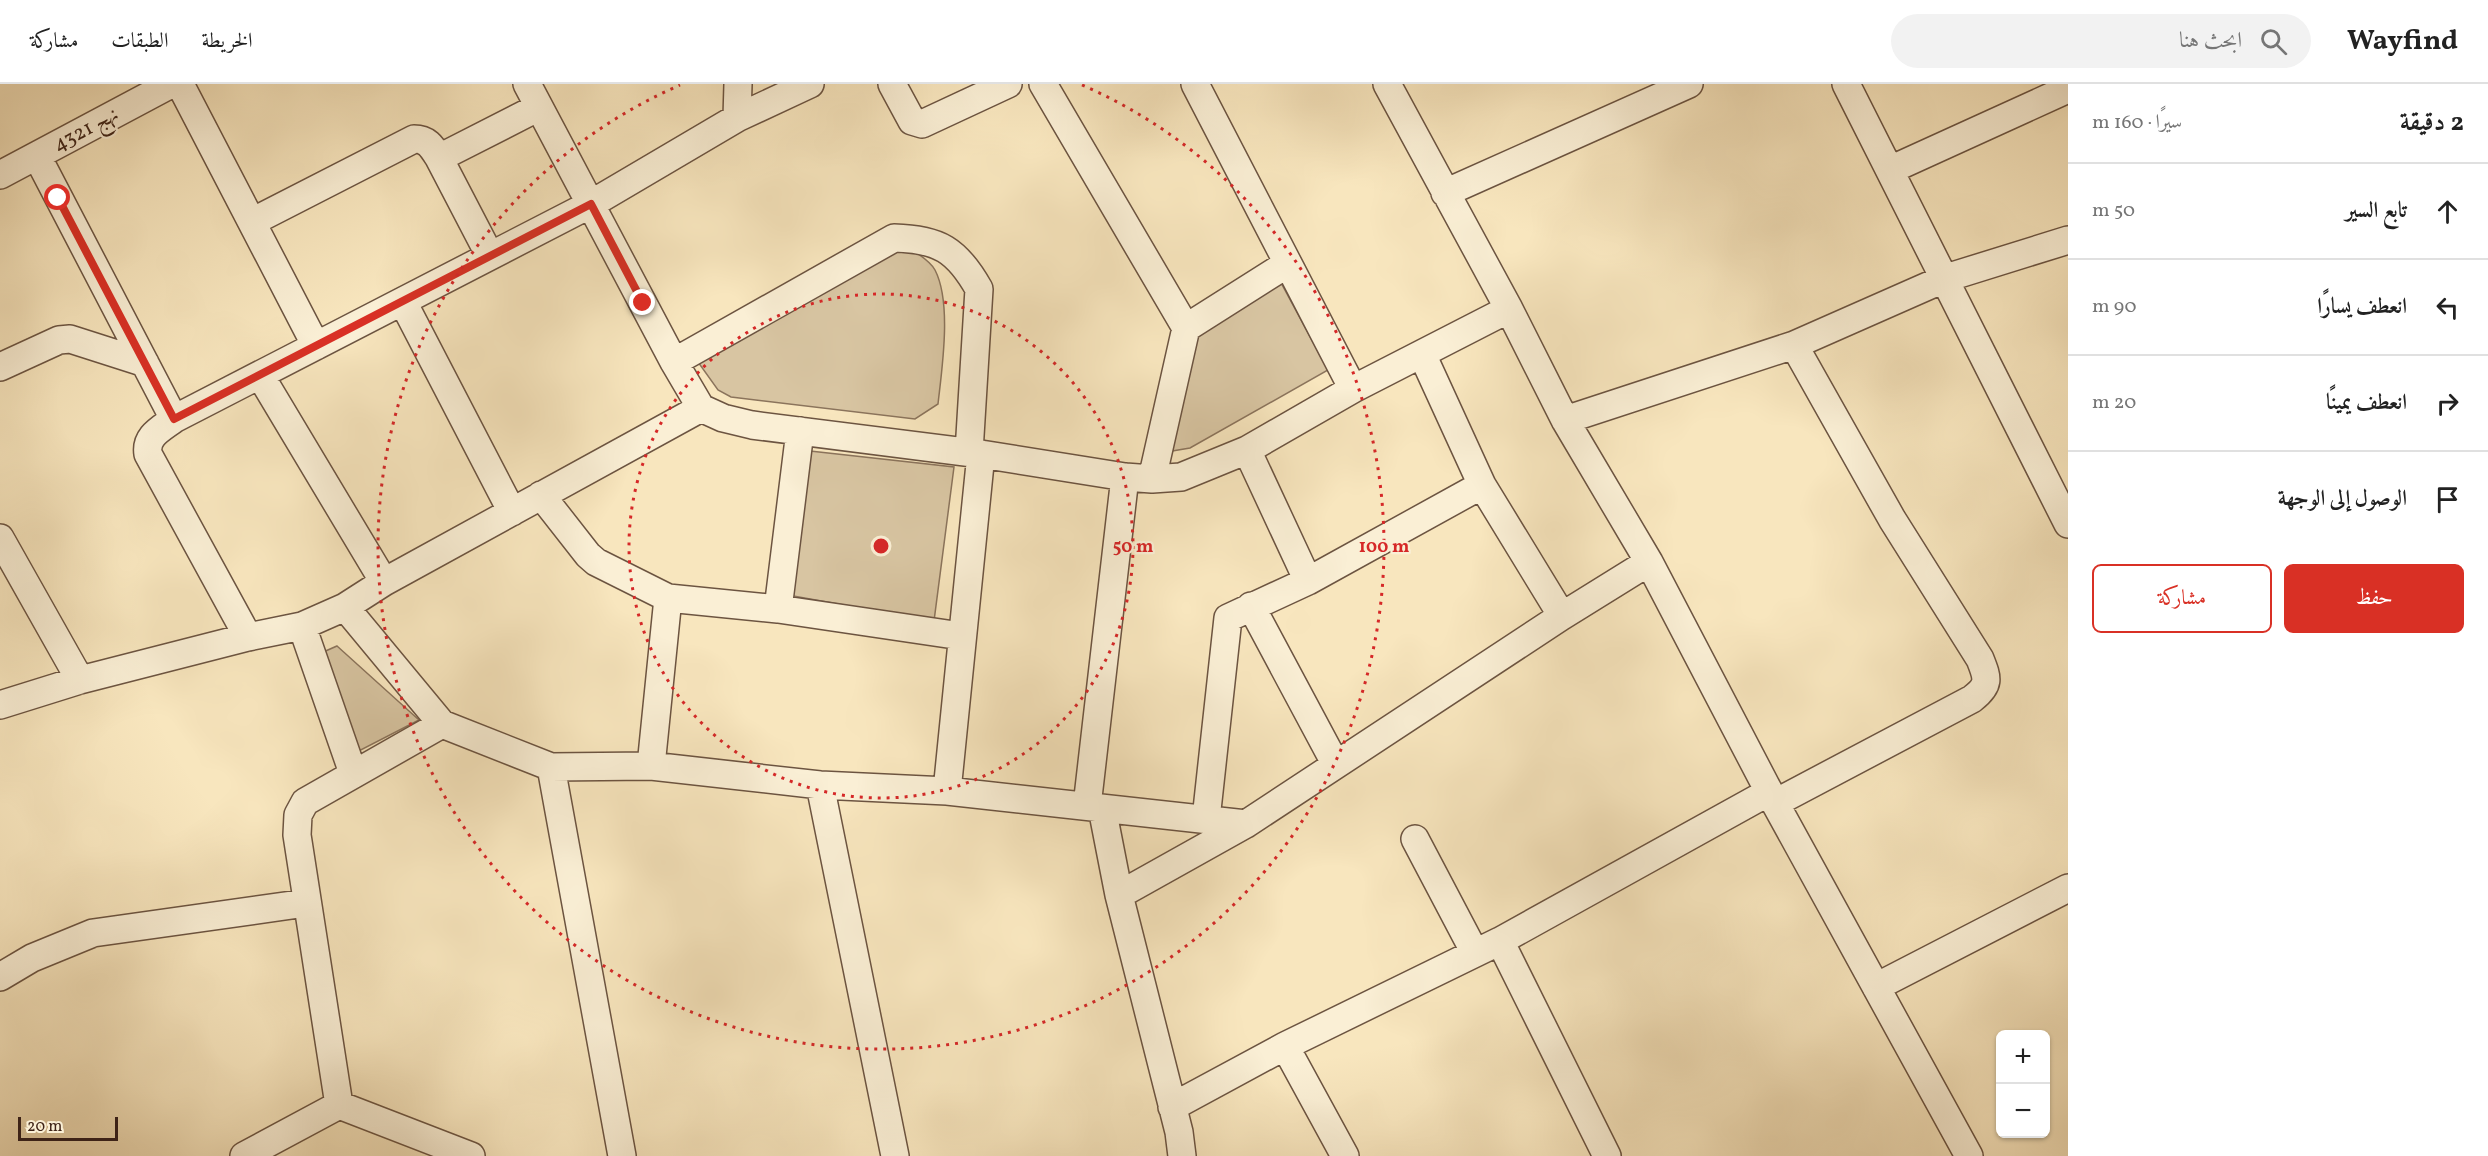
<!DOCTYPE html>
<html lang="ar">
<head>
<meta charset="utf-8">
<style>
	body { margin:0; font-family:Vollkorn,Amiri,serif; background:#f2f2f2; color:#222; direction:rtl }
	.controls { position:absolute; right:18px; bottom:18px; display:grid; overflow:hidden; border-radius:9px; box-shadow:0 2px 4px #0004 }
	.controls button { width:54px; height:54px; display:grid; place-items:center; padding:0; border:0; border-bottom:2px solid #e0e0e0; background:#fff; color:#222; font:30px sans-serif }
	.scale { position:absolute; left:18px; bottom:15px; width:100px; box-sizing:border-box; padding-left:6px; border:3px solid #3e2317; border-top:0; font-size:16px; line-height:21px; white-space:nowrap; color:#3e2317; -webkit-text-stroke:4px #faefd5; paint-order:stroke }
	.stop { position:absolute; width:18px; height:18px; margin:-14px; border:4px solid #d93025; border-radius:50%; background:#fff }
	.stop.end { background:#d93025; border-color:#fff; box-shadow:0 2px 6px #0008 }
	.list { margin:0; padding:0; list-style:none }
	h2 { display:flex; justify-content:space-between; align-items:center; height:78px; margin:0; padding:0 24px; font-size:26px }
	h2 small { font-size:20px; font-weight:400; color:#767676 }
	.list li { display:grid; grid-template-columns:39px 1fr auto; gap:18px; align-items:center; box-sizing:border-box; height:96px; padding:0 24px; border-top:2px solid #e0e0e0 }
	.list b { display:block; font-size:22px; white-space:nowrap }
	.list em { font-size:20px; font-style:normal; color:#767676 }
	.actions { display:flex; gap:12px; padding:18px 24px }
	.actions a { flex:1; padding:14px 0; border:2px solid #d93025; border-radius:9px; text-align:center; font-size:21px; color:#d93025 }
	.actions .main { background:#d93025; color:#fff }
	.icon { flex:none; width:33px; height:33px; fill:none; stroke:currentColor; stroke-width:2; stroke-linecap:round; stroke-linejoin:round }
	.map { position:relative; flex:none; width:2068px; height:1072px; overflow:hidden; direction:ltr }
	header { display:flex; align-items:center; gap:36px; box-sizing:border-box; height:84px; padding:0 30px; background:#fff; border-bottom:2px solid #e0e0e0 }
	header strong { font-size:28px }
	nav { display:flex; gap:33px; margin-inline-start:auto; font-size:21px }
	.search { width:420px; height:54px; background:#f2f2f2; display:flex; align-items:center; gap:15px; box-sizing:border-box; padding:0 21px; border-radius:33px; color:#767676; font-size:22px }
	main { display:flex }
	aside { flex:1; background:#fff }
	.map>svg:first-child { display:block }
</style>
</head>
<body>
<header>
<strong>Wayfind</strong>
<div class="search"><svg class="icon" aria-label="search" viewBox="0 0 24 24"><circle cx="10" cy="10" r="6"/><path d="M15 15l6 6"/></svg>ابحث هنا</div>
<nav><a>الخريطة</a><a>الطبقات</a><a>مشاركة</a></nav>
</header>
<main>
<aside>
<h2>2 دقيقة<small>سيرًا · 160 m</small></h2>
<ul class="list">
<li><svg class="icon" aria-label="ahead" viewBox="0 0 24 24"><path d="M12 20V5M6 11l6-6 6 6"/></svg><div><b>تابع السير</b></div><em>50 m</em></li>
<li><svg class="icon" aria-label="left" viewBox="0 0 24 24"><path d="M17 20v-9H6M10 6l-5 5 5 5"/></svg><div><b>انعطف يسارًا</b></div><em>90 m</em></li>
<li><svg class="icon" aria-label="right" viewBox="0 0 24 24"><path d="M7 20v-9h11M14 6l5 5-5 5"/></svg><div><b>انعطف يمينًا</b></div><em>20 m</em></li>
<li><svg class="icon" aria-label="arrive" viewBox="0 0 24 24"><path d="M6 21V4h12l-3 4 3 4H6"/></svg><div><b>الوصول إلى الوجهة</b></div></li>
</ul>
<div class="actions"><a class="main">حفظ</a><a>مشاركة</a></div>
</aside>
<div class="map">
<svg width="2068" height="1072" viewBox="0 0 2068 1072">
	<rect width="100%" height="100%" fill="#f8e6be"/>
	<filter id="stains"><feTurbulence type="fractalNoise" baseFrequency=".00333" numOctaves="4"/><feColorMatrix values="0 0 0 0 .2 0 0 0 0 .09 0 0 0 0 .02 0 0 0 .5 -.17"/></filter>
	<radialGradient id="worn" r=".72"><stop offset=".6" stop-color="#630" stop-opacity="0"/><stop offset="1" stop-color="#630" stop-opacity=".3"/></radialGradient>
	<path fill="#d8c5a2" stroke="#8b745c" stroke-width="1.5" d="M914 167C921 172 931 178 935 186 952 219 942 284 938 320L915 335 731 313 718 306 698 278 887 169Z
		M1280 197 1328 286 1190 364 1160 369 1178 253Z
		M801 366 954 383 934 537 782 510Z
		M337 562 419 636 353 670 321 569Z"/>
	<g fill="none" stroke-linecap="round" stroke-linejoin="round">
		<g stroke="#6c5441" stroke-width="30">
			<path id="street" d="M180 0 316 262
				M527 0 674 278 701 324 723 334 752 341 981 370 1125 393 1152 395 1181 393 1247 366 1353 305 1509 225
				M892 0 912 37 922 40 1008 0
				M1043 0 1186 244 1152 395
				M1195 0 1353 305
				M1387 0 1509 225 1565 336 1649 478 1775 719 1969 1072
				M1846 0 2068 440
				M737 34 738 0
				M37 72 174 335 591 120 737 34 810 0
				M439 74 539 23
				M1890 86 2068 5
				M0 91 171 0
				M1445 109 1689 0
				M252 138 414 55C428 55 432 63 439 74L490 172
				M403 218 512 428
				M1186 244 1287 180
				M1422 270 1482 401 1562 532
				M674 278 894 154C939 155 957 166 979 205L969 368
				M0 283 59 256 70 255 145 279
				M260 291 384 498
				M174 335C161 345 145 352 148 370L248 553
				M1565 336 1794 261 1946 194 2068 156
				M1247 366 1308 497
				M541 411 588 471 596 478 668 514 778 525 961 552
				M0 454 80 596
				M1251 522 1335 679
				M345 523 442 640 551 683 651 682 820 701 947 707 1246 740
				M778 525 800 347
				M302 542 353 689
				M0 621 80 596 248 553 302 542 345 523 384 498 701 324
				M651 682 668 514
				M551 683 622 1072
				M820 701 895 1072
				M947 707 981 370
				M1775 719 1972 615C1990 601 1988 595 1980 575L1892 435 1794 261
				M1087 722 1125 393
				M1102 724 1119 811 1179 1048 1182 1072
				M1206 735 1228 534 1308 497 1482 401
				M1415 755 1475 869
				M1119 811 1246 740 1562 532 1649 478
				M1500 857 1607 1072
				M0 893 32 874 93 849 306 819
				M1876 903 2068 804
				M1285 962 1345 1072
				M339 1021 297 751 298 731 305 718 442 640
				M1172 1023 1285 962 1500 857 1769 708
				M244 1072 339 1021 471 1072"/>
		</g>
		<use href="#street" stroke="#faefd5" stroke-width="27"/>
	</g>
	<g fill="none" stroke-linecap="round" stroke-linejoin="round">
		<path stroke="#d93025" stroke-width="8" d="M58 114 174 335 591 120 643 219"/>
	</g>
	<g fill="none" stroke="#d62828" stroke-width="3" stroke-dasharray="3 6">
		<circle cx="881" cy="462" r="252"/>
		<path d="M1082 1A503 503 0 1 1 680 1"/>
	</g>
	<g text-anchor="middle" dominant-baseline="central" stroke-width="4.5" stroke-linejoin="round" paint-order="stroke">
		<g font-size="21" fill="#3e2317" stroke="#faefd5">
			<text transform="translate(86 46) rotate(-28)">نهج 4321</text>
		</g>
	</g>
	<circle cx="881" cy="462" r="9" fill="#d62828" stroke="#faefd5" stroke-width="3"/>
	<g font-size="18" text-anchor="middle" font-weight="bold" fill="#d62828" stroke="#faefd5" stroke-width="4.5" stroke-linejoin="round" paint-order="stroke">
		<text x="1133" y="468">50 m</text>
		<text x="1384" y="468">100 m</text>
	</g>
	<rect width="100%" height="100%" filter="url(#stains)"/>
	<rect width="100%" height="100%" fill="url(#worn)"/>
</svg>
<div class="controls">
<button>+</button>
<button>−</button>
</div>
<div class="scale">20 m</div>
<div class="stop" style="left:58px;top:114px"></div>
<div class="stop end" style="left:643px;top:219px"></div>
</div>
</main>
</body>
</html>
